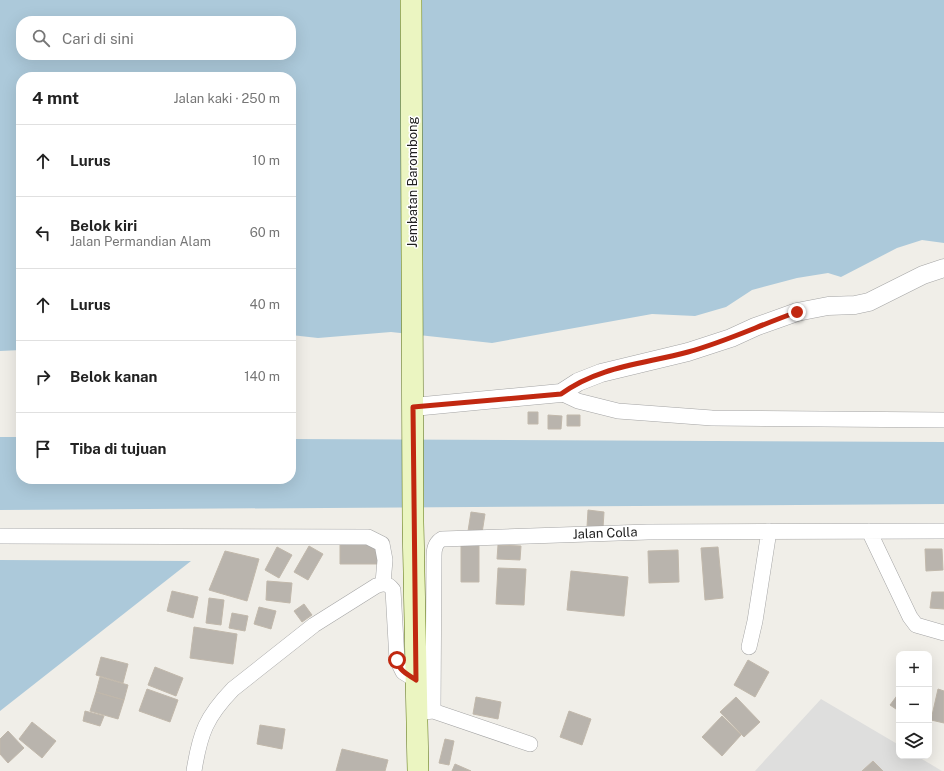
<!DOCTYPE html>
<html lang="id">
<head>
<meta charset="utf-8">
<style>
	body { margin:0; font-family:"Public Sans",sans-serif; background:#f6f6f6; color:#222 }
	.controls { position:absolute; right:12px; bottom:12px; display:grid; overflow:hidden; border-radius:8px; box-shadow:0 4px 16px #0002 }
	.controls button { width:36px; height:36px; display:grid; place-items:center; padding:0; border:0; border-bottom:1px solid #e0e0e0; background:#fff; color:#222; font:20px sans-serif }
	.stop { position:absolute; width:12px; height:12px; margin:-9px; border:3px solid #c12810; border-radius:50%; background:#fff }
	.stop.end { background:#c12810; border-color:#fff; box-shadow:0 1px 4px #0008 }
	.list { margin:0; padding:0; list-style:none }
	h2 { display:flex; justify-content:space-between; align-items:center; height:52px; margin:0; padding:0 16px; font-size:17px }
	h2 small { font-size:13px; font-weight:400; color:#767676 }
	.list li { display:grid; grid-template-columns:26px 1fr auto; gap:12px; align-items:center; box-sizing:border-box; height:72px; padding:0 16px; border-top:1px solid #e0e0e0 }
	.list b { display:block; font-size:15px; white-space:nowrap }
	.list p { margin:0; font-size:13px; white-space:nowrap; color:#767676 }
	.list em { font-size:13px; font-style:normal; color:#767676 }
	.icon { flex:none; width:22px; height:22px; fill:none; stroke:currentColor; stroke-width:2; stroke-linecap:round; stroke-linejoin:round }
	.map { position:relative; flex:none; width:944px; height:771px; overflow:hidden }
	.search { position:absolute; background:#fff; box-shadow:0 4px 16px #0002; left:16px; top:16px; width:280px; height:44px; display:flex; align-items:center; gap:10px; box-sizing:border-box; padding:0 14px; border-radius:16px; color:#767676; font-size:15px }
	.panel { position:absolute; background:#fff; box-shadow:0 4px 16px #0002; left:16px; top:72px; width:280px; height:412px; border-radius:16px }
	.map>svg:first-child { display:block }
</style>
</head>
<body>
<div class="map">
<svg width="944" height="771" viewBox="0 0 944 771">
	<rect width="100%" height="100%" fill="#f0eee8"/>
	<path fill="#dededd" d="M821 699 899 745V756H917L942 771H755Z"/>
	<path fill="#acc9da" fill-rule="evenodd" d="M0 0H944V243L922 240 897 248 841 277 828 273 797 278 752 290 726 307 695 316 652 314 492 343 391 332 318 338 291 335V77H21V350L0 351ZM21 21H291V55H21Z
		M0 437H21V479H291V439L944 442V504L0 510Z
		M0 560 191 561 0 711Z"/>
	<path fill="#b9b4ad" stroke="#c1b8ab" d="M528 412H538V424H528Z
		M548 415 562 416 561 429H548Z
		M567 415H580V426H567Z
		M588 510 604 512 603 528 587 527Z
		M471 512 485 514 482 533 468 531Z
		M340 544H378V564H340Z
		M461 545H479V582H461Z
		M498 545 521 546 520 560 497 559Z
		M309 546 323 554 308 580 294 572Z
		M277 547 292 555 279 578 265 570Z
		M718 547 723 598 705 600 701 548Z
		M925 549H942L943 570 926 571Z
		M678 550 679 582 649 583 648 551Z
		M225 551 259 559 247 601 209 590Z
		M498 568 526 569 524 605 496 604Z
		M571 571 628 577 624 616 567 610Z
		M267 581 292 583 290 603 266 600Z
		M172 591 198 597 193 618 167 611Z
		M932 592H944V609L930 608Z
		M209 598 224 600 221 625 206 623Z
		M304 604 312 615 302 622 294 611Z
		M259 607 276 611 271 629 254 624Z
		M232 613 248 616 245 631 229 628Z
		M194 627 237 634 233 664 190 658Z
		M101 657 128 664 123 683 96 675Z
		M748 660 769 672 755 697 734 685Z
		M155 667 183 678 176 696 148 685Z
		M100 677 128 685 124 700 96 692Z
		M147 689 178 700 170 722 139 711Z
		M938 689 944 691V723L931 720Z
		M96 692 124 700 118 719 90 711Z
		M899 693V711L890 705Z
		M476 697 501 702 498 719 473 714Z
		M736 697 760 722 744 737 720 712Z
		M85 711 104 716 100 726 83 721Z
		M569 711 591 719 582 745 560 737Z
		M722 716 741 735 722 756 702 737Z
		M32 722 56 741 42 758 19 739Z
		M260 725 285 729 282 749 257 744Z
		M8 731 24 748 8 763 0 754V739Z
		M445 739 454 741 449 765 439 763Z
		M342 749 388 760 385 771H336Z
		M873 761 883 771H862Z
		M455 764 471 771H452Z"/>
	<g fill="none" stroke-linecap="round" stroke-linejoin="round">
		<g stroke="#a4a4a4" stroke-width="16">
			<path id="minor" d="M561 393 578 401 618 411 712 418 944 420
				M869 531 910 617 916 625 944 633
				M0 536 368 537 382 544 385 560 383 583
				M749 647 755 621 769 531
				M433 711 434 556C434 549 435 543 442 539L648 532 944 531
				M424 712 433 711 530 744
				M194 771C200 733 206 717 233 689L314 625 376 586C384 583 388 583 393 590L397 660 403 672 416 680"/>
		</g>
		<g stroke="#a4a4a4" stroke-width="19">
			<path id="tertiary" d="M413 407 561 393 578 382 601 373 688 352 731 338 755 327 797 312 828 306 855 305 869 302 923 275 944 268"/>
		</g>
		<g stroke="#59710e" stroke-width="22">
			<path id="secondary" d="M411 0 413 522 418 771"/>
		</g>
		<use href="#minor" stroke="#fff" stroke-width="15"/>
		<use href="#tertiary" stroke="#fff" stroke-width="18"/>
		<use href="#secondary" stroke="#ebf5c1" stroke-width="21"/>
	</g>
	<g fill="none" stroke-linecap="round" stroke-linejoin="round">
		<path stroke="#c12810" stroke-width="5" d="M397 660C399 671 407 674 416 680L413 407 561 394C599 366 644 364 688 352 725 342 760 325 797 312"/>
	</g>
	<g text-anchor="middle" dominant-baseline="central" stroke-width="3" stroke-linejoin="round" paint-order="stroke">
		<g font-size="13" fill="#202020" stroke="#fff">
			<text transform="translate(412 182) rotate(-90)">Jembatan Barombong</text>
			<text transform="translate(605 533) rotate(-2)">Jalan Colla</text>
		</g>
	</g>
</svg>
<div class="controls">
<button>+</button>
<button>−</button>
<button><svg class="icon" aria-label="layers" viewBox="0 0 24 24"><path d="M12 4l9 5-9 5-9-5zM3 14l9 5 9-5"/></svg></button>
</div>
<div class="stop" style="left:397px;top:660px"></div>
<div class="stop end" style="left:797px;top:312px"></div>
<div class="search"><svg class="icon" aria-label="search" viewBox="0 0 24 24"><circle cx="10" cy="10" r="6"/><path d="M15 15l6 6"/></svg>Cari di sini</div>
<section class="panel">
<h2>4 mnt<small>Jalan kaki · 250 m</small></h2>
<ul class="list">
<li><svg class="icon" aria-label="ahead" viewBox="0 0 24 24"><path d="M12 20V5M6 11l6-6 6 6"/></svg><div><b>Lurus</b></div><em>10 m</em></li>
<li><svg class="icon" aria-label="left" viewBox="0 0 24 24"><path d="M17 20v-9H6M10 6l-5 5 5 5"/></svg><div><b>Belok kiri</b><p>Jalan Permandian Alam</p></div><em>60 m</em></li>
<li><svg class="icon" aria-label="ahead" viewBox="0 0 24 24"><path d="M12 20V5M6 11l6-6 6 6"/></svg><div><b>Lurus</b></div><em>40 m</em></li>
<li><svg class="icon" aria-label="right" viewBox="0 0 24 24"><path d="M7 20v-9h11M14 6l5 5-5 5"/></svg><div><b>Belok kanan</b></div><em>140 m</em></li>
<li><svg class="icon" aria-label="arrive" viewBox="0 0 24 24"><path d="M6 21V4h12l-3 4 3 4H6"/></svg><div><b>Tiba di tujuan</b></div></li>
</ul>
</section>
</div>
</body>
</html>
